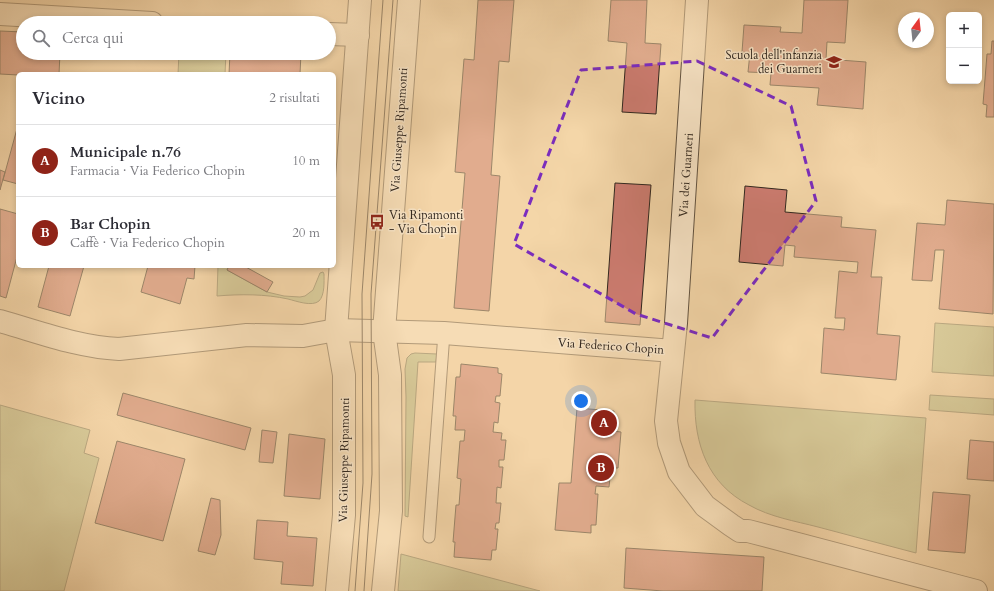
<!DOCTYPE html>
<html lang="it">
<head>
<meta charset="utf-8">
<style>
	body { margin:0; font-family:Cardo,serif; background:#f7f7f7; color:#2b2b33 }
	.controls { position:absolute; right:12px; top:12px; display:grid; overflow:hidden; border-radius:6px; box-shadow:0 2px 6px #0003 }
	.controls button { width:36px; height:36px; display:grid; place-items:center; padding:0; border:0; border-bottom:1px solid #e1e1e2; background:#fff; color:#2b2b33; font:20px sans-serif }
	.compass { position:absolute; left:898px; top:12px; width:36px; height:36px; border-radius:50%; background:#fff; box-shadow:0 2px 6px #0003; rotate:15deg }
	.you { position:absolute; left:581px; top:401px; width:14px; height:14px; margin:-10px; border:3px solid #fff; border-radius:50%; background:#1a73e8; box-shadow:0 0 0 6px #1a73e833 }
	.badge { display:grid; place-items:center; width:26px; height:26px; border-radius:50%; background:#8f2418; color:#fff; font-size:13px; font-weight:700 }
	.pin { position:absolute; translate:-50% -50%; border:2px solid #fff; box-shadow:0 1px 4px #0006 }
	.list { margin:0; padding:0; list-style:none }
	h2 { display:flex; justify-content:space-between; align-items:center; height:52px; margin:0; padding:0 16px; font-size:17px }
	h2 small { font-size:13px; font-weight:400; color:#7c7c81 }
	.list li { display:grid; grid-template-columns:26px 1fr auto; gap:12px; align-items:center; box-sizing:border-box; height:72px; padding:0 16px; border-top:1px solid #e1e1e2 }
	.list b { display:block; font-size:15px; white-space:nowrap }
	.list p { margin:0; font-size:13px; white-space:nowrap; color:#7c7c81 }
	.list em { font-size:13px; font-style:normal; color:#7c7c81 }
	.icon { flex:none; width:22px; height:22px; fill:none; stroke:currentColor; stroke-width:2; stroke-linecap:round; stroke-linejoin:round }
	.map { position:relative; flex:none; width:994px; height:591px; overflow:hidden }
	.search { position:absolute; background:#fff; box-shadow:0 2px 6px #0003; left:16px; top:16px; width:320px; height:44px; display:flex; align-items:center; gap:10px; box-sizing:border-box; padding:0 14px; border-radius:22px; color:#7c7c81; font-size:15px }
	.panel { position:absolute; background:#fff; box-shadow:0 2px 6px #0003; left:16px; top:72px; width:320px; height:196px; border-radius:6px }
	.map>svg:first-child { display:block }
</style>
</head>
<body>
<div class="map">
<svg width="994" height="591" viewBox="0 0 994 591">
	<rect width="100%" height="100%" fill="#f4d6a8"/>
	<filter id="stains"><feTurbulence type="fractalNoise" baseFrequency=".005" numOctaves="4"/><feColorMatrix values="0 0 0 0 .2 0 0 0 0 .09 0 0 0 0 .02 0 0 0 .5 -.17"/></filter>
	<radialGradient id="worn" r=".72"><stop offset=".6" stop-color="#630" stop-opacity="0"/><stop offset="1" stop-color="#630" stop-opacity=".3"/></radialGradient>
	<path fill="#b9be89" stroke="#757254" d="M179 53H226L225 74H178Z
		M218 266H229L227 270 267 292 284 296 300 297 305 296 313 290 320 273 323 272 324 274C324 281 325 295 319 301 312 307 296 301 288 299 265 294 241 294 217 296Z
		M935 323 994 327V376L932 372Z
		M415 353 437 354 436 362H418L408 517 405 516 406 397 405 369 407 358 411 354Z
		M930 395 994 399V415L929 410Z
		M695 400 926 418 916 553C883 544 851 536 818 527 795 521 770 517 749 505 708 484 694 444 695 400Z
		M0 405 90 430 84 453 99 458 64 591H0Z
		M401 554 540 591H398Z"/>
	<path fill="#cb7b6f" stroke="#31271f" d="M478 0H514L509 62 499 61 491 175 500 176 489 311 454 308 465 173 455 172 464 59 474 60Z
		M611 0H647L645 43 661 44 656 114 622 112 627 43 608 41Z
		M804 0H848L845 43 827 42 826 59 866 62 863 109 817 105 819 88 770 85 771 73 748 72 750 53 742 52 744 25 781 27 780 32 802 33Z
		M0 31 23 32V53H60L59 74 18 75 0 74Z
		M992 41H994V117H986L987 105 983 104 987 54H991Z
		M230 53H301L300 74H229Z
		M18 125V184L3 180Z
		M0 170 5 172 0 190Z
		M615 183 651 185 640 325 605 322Z
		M745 186 787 190 785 212 842 217 841 227 876 230 871 277H882L877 334 900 336 896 380 821 373 824 328 844 330 845 318H835L839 271 857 273 858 262 794 257 795 246 785 245 783 266 739 262Z
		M947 200 994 204 993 314 939 309 944 250H935L932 281 912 280 917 223 945 225Z
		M0 209 18 214V253L6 298 0 296Z
		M49 266H84L70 316 38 307Z
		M148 266H195L194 279 187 278 180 304 141 292Z
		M229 266H244L273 282 267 292 227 270Z
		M461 364 498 368V373L502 374 500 396H496L495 402 500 403 498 423 494 422 493 432 502 433 501 440H506L504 460H499V467H503L501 488 497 487 496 503H501L499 523H496L495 529H498L496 550H492L491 560 454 557 455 542H453L456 505H459L461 479 457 478 460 441H464L465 430H455L456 416H453L456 377H460Z
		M123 393 251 428 245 450 117 415Z
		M577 408 614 411 613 431 621 432 618 468H611L609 487 596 486 595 494H598L596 525H591V533L555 530 559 483H571Z
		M262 430 277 432 273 463 259 462Z
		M289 434 325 439 320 499 284 496Z
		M970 440 994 442V481L967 479Z
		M117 441 185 459 163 541 95 523Z
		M933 492 970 495 965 553 928 550Z
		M211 498 220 500 221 535 215 555 198 551Z
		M257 520 288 522 287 536 317 538 313 586 281 584 283 562 254 559Z
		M626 548 764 557 762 591H663L624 588Z"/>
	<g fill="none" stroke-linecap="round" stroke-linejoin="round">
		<g stroke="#625341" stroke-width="13">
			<path id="service" d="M429 537 444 333"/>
		</g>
		<g stroke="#625341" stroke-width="24">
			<path id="minor" d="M697 0 676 323 666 421 669 443 679 472 705 506 731 525 740 531H748L976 591
				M0 14 152 23
				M329 34 358 35
				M0 321C39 332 78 347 119 349L247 335 303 336 336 330 444 333 673 351"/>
		</g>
		<g stroke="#625341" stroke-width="24">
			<path id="tertiary" d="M337 591 344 515V375L336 330 360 0
				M383 591 391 511 390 375 384 331 409 0"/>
		</g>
		<use href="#service" stroke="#f8e4c6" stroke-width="11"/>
		<use href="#minor" stroke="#f8e4c6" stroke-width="22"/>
		<use href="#tertiary" stroke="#f8e4c6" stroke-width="22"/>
		<path stroke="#31271f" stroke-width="1" d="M355 591 363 483 362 294 383 0
			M364 591 372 474 371 294 393 0"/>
	</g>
	<path d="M0 0H994V591H0ZM697 61 791 106 816 201 712 338 636 314 514 244 581 70Z" fill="#f4d6a8" fill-opacity=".55" fill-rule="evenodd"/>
	<path fill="none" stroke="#7b2cbf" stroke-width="3" stroke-dasharray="8 5" stroke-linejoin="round" d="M697 61 791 106 816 201 712 338 636 314 514 244 581 70Z"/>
	<defs>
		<g id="school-bare" transform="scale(1.2)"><path d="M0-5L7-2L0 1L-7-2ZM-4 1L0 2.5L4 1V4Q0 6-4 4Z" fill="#8f2418" stroke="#f8e4c6" stroke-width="2.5" paint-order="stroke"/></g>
		<g id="bus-bare" transform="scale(1.2)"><path d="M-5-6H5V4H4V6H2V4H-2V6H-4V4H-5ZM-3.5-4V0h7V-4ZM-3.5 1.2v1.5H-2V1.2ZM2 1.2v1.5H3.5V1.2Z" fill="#8f2418" stroke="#f8e4c6" stroke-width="2.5" paint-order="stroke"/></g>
	</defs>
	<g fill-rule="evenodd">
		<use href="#school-bare" x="834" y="62"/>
		<use href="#bus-bare" x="377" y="222"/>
	</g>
	<g text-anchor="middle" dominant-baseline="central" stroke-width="3" stroke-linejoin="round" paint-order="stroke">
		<g font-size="12" fill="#31271f" stroke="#f8e4c6" text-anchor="end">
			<text x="822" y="55">Scuola dell'infanzia<tspan x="822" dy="14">dei Guarneri</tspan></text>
			<text x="389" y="215" text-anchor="start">Via Ripamonti<tspan x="389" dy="14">- Via Chopin</tspan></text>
		</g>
		<g font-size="12" fill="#31271f" stroke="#f8e4c6">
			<text transform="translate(399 130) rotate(-86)">Via Giuseppe Ripamonti</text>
			<text transform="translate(686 175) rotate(-86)">Via dei Guarneri</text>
			<text transform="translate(611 346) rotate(4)">Via Federico Chopin</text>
			<text transform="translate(344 460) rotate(-89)">Via Giuseppe Ripamonti</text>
		</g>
	</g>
	<rect width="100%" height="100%" filter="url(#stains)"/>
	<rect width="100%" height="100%" fill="url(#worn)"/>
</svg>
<div class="controls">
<button>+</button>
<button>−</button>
</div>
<svg class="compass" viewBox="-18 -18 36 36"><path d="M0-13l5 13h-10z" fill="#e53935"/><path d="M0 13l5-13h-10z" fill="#7c7c81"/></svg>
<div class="you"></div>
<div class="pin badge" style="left:604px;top:423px">A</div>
<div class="pin badge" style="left:601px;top:468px">B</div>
<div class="search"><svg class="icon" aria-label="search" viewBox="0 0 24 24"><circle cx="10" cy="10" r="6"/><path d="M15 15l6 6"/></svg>Cerca qui</div>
<section class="panel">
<h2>Vicino<small>2 risultati</small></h2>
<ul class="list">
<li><span class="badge">A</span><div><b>Municipale n.76</b><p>Farmacia · Via Federico Chopin</p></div><em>10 m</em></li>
<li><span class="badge">B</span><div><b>Bar Chopin</b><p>Caffè · Via Federico Chopin</p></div><em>20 m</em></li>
</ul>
</section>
</div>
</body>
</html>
